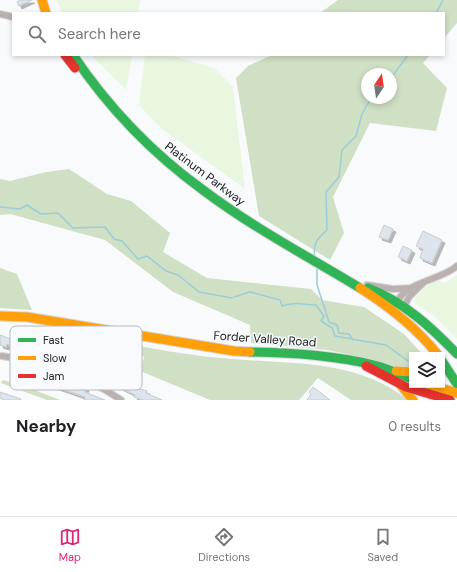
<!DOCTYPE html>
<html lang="en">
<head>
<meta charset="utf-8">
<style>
	body { margin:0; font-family:"DM Sans",sans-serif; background:#f2f2f2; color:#202124 }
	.controls { position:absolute; right:12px; bottom:12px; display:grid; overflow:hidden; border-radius:0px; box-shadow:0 2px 6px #0003 }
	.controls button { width:36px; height:36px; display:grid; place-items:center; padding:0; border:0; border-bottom:1px solid #e0e0e0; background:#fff; color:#202124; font:20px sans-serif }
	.compass { position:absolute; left:361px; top:68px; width:36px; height:36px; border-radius:50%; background:#fff; box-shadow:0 2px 6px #0003; rotate:13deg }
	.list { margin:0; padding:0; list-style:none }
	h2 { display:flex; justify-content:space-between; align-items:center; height:52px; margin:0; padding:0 16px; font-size:17px }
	h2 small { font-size:13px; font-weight:400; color:#757577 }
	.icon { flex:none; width:22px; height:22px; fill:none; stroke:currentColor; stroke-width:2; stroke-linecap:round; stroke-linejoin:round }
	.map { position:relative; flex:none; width:457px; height:400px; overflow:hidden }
	.search { position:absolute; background:#fff; box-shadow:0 2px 6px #0003; left:12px; right:12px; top:12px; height:44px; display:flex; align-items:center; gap:10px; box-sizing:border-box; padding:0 14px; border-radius:0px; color:#757577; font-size:15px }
	.sheet { height:116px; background:#fff }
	nav { display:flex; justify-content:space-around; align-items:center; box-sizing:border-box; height:56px; border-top:1px solid #e0e0e0; background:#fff; font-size:11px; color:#757577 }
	nav a { display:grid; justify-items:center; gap:2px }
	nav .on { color:#db2777 }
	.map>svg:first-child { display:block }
</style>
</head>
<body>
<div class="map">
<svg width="457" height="400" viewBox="0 0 457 400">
	<defs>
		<filter id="shadow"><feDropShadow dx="3" dy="3" stdDeviation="0" flood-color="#0004"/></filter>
	</defs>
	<rect width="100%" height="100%" fill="#f9fafc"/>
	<path fill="#e9f7e0" d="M56 0H140L138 13H62Z
		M91 55H132L126 90Z
		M145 55H170L214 68 233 87 245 189 161 128 139 105Z
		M457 275V339L434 316 417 305 414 300 425 287 438 280 444 283Z"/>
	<path fill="#cfe0c4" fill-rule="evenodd" d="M338 0H457V23L444 38V13H320Z
		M272 55H430L423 63 447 88 436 131 370 123 333 197 344 233 330 260 259 216 236 78 248 66ZM367 74H391V98H367Z
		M69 169 107 194 131 201 170 233 163 252 207 278 311 289 322 300 364 307 404 334 423 355H412V374L374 360 328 350 251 343 250 325 173 292 105 240 10 214 0 215V179L10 181 46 172Z
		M0 268 17 274 32 310 0 308Z
		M116 342C151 348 186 355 221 358 287 365 353 357 408 400H351L318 378 299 400H210L140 371 144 357Z
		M3 380 27 387 60 400H47L1 383Z"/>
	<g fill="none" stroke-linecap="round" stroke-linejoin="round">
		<path stroke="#9accda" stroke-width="1.5" d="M436 13 443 0
			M391 78 408 55
			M0 207 20 209 27 205 41 214 58 213 73 228 105 227 114 239 122 241 138 259 147 256 166 271 178 275 199 292 232 298
			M315 257C312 244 318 238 327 230L326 192 339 177 342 150 356 136 362 114 371 98
			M317 266V285L329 322 337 325 339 333 349 334 353 340
			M234 297 250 292 280 300 282 306C300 301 299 305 316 305L324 316 321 321 332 328 335 336 386 345 408 361"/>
	</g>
	<path fill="#dce5ee" stroke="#cacbcc" filter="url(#shadow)" d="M20 0H32L19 6 17 2Z
		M384 225 393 229 388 240 379 237Z
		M423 231 442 240 432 263 420 258 423 249 416 246Z
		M403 246 412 250 407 261 398 257Z
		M0 335 11 339V337L18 339 20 336 89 357 88 359 107 366 106 369 116 372 115 374 121 377V379L138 386 137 388 147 391 146 393 162 400H143L134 397 135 395 112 383 113 380 106 378 107 375 54 354 45 353 27 346 26 348 16 345 15 348 7 344 6 347 0 345Z
		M14 364 86 388 85 392 105 400H84L85 397 45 383 15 374V376L11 374 12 365 14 366Z
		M313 387 321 393 330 400H307L311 394 309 392Z
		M0 392 21 399V400H4L0 398Z"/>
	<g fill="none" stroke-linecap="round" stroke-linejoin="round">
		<g stroke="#d7d7d8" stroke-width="8">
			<path id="street" d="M0 14 13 17
				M367 285 393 289 411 288
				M396 304C405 281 440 281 457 266
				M404 307 409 297 423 283
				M2 356C45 362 85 375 121 400"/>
		</g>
		<g stroke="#d7d7d8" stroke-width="11">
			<path id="fast" d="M73 55C108 107 152 153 203 190 252 227 307 256 360 288
				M368 288C404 302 431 327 457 354
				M250 352C293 353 335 355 378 366 389 369 401 375 412 379
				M442 361 457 384"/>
		</g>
		<g stroke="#d7d7d8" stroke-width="11">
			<path id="slow" d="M42 0 46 13
				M360 288C390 307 416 327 438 355
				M0 316 27 317 234 351 250 352
				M396 371 412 372
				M399 383 413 400
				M430 385 457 393"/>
		</g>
		<g stroke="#d7d7d8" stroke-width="11">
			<path id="jam" d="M65 55 75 68
				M366 366 406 387 450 400"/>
		</g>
		<use href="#street" stroke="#bab2b1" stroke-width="6"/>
		<use href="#fast" stroke="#30b455" stroke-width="9"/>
		<use href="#slow" stroke="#ff9f0a" stroke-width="9"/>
		<use href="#jam" stroke="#e5322d" stroke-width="9"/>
	</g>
	<g text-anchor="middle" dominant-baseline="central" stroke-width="3" stroke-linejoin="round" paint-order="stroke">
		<g font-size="12" fill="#202122" stroke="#f8fafd">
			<text transform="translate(205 174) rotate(37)">Platinum Parkway</text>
			<text transform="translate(265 339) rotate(4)">Forder Valley Road</text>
		</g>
	</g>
	<rect x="10" y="326" width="132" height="64" rx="6" fill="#f8fafd" stroke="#b7b9bb" stroke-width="1"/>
	<rect x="18" y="338" width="18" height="4" fill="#30b455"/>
	<rect x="18" y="356" width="18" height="4" fill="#ff9f0a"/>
	<rect x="18" y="374" width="18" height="4" fill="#e5322d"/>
	<g font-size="11" fill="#202122">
		<text x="43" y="344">Fast</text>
		<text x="43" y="362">Slow</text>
		<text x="43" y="380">Jam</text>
	</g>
</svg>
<div class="controls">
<button><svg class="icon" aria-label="layers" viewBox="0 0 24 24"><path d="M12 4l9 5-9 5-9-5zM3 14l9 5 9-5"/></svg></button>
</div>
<svg class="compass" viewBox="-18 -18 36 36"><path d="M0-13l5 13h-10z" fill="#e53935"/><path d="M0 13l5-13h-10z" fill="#757577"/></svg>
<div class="search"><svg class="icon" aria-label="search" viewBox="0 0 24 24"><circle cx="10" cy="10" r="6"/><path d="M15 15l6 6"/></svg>Search here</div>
</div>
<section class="sheet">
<h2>Nearby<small>0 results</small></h2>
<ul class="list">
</ul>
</section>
<nav>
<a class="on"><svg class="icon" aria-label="map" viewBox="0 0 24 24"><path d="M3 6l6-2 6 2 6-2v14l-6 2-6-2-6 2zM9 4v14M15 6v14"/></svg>Map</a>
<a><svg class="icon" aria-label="directions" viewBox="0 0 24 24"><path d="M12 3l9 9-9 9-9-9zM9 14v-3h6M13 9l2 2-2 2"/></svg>Directions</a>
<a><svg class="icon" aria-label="saved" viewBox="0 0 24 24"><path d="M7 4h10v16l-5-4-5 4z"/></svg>Saved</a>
</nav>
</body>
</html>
